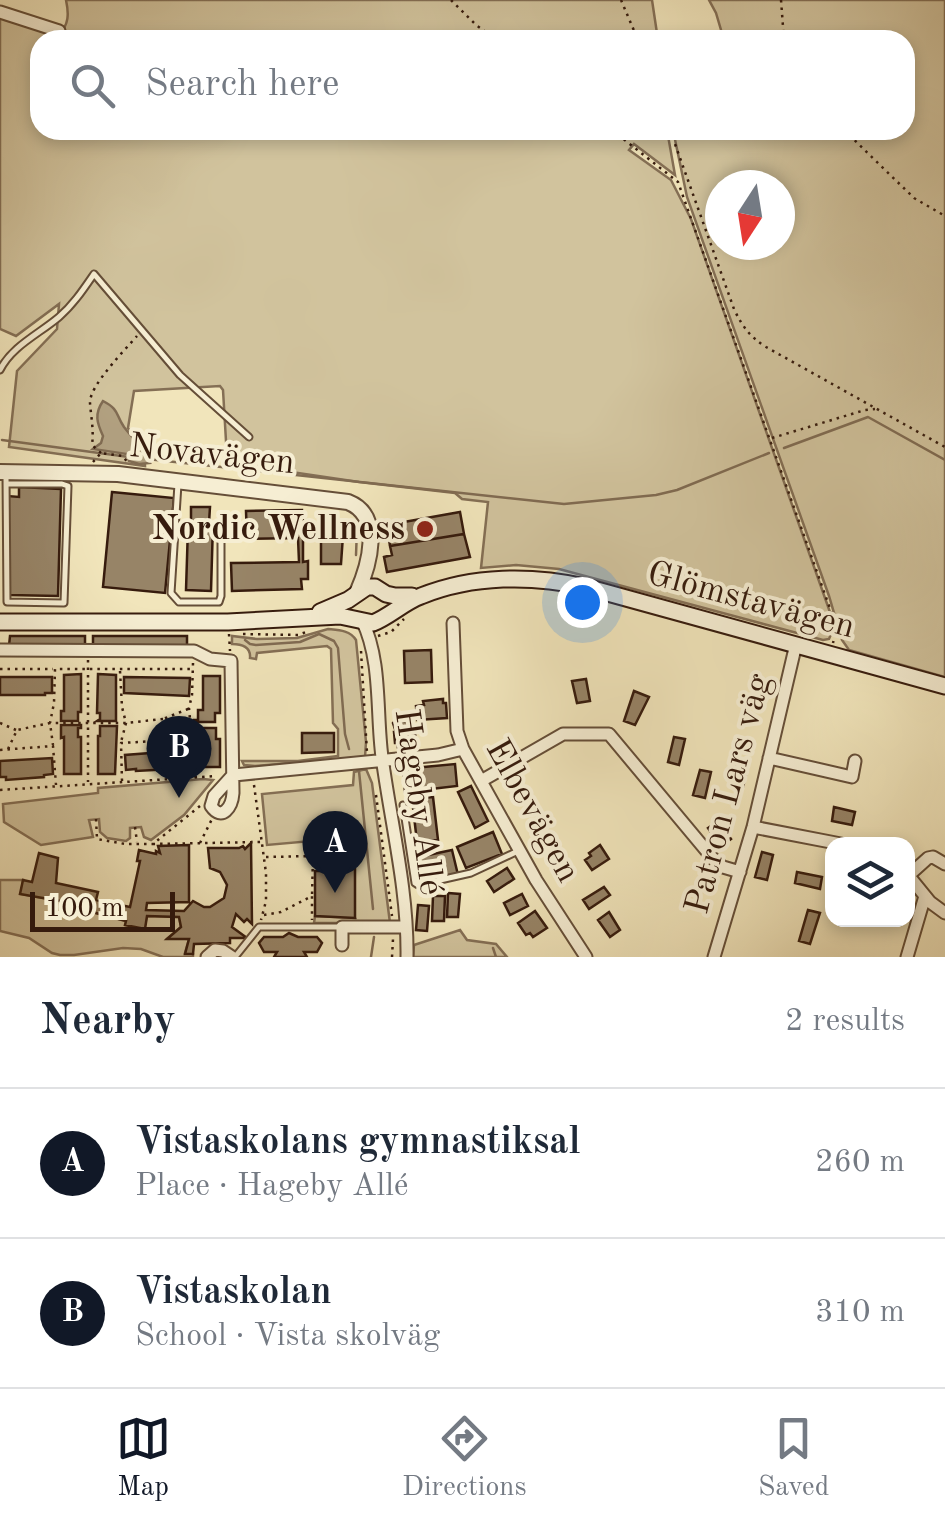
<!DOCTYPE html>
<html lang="en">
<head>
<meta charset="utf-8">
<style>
	body { margin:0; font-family:"Old Standard TT",serif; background:#f6f6f7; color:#1f2937 }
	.controls { position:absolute; right:30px; bottom:30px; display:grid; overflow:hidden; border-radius:20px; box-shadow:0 5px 15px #0003 }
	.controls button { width:90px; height:90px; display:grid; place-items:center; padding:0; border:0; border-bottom:2px solid #e0e1e3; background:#fff; color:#1f2937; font:50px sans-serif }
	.compass { position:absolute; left:705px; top:170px; width:90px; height:90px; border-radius:50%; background:#fff; box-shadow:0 5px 15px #0003; rotate:192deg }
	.scale { position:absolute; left:30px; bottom:25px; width:145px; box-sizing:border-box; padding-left:10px; border:5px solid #361b0d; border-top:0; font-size:28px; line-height:35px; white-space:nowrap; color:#361b0d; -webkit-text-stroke:8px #f6eed3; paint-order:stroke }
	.you { position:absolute; left:582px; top:602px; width:35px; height:35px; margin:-25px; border:8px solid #fff; border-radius:50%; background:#1a73e8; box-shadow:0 0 0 15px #1a73e833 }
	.badge { display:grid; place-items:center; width:65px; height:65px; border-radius:50%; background:#111827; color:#fff; font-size:32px; font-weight:700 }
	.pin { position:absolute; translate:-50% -82px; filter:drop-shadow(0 2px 5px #0008) }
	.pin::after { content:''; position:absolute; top:52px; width:35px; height:30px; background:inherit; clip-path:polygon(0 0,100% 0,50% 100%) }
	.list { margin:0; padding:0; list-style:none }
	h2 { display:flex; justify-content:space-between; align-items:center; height:130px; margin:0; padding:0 40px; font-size:42px }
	h2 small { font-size:32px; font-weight:400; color:#747a83 }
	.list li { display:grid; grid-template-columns:65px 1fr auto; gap:30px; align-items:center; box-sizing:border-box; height:150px; padding:0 40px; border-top:2px solid #e0e1e3 }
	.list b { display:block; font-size:38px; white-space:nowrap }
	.list p { margin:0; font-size:32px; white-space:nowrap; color:#747a83 }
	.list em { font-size:32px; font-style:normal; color:#747a83 }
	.icon { flex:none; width:55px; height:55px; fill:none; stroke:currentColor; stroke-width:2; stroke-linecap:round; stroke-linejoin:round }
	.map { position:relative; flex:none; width:945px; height:957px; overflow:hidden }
	.search { position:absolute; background:#fff; box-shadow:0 5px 15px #0003; left:30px; right:30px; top:30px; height:110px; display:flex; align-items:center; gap:25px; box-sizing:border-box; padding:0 35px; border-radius:30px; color:#747a83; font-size:38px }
	.sheet { height:430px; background:#fff }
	nav { display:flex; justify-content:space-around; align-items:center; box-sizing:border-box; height:140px; border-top:2px solid #e0e1e3; background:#fff; font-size:28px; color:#747a83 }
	nav a { display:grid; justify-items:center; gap:5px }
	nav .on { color:#111827 }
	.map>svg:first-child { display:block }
</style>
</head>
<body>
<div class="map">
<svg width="945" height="957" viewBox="0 0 945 957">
	<rect width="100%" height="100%" fill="#f1e5bb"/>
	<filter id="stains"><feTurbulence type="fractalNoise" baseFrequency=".002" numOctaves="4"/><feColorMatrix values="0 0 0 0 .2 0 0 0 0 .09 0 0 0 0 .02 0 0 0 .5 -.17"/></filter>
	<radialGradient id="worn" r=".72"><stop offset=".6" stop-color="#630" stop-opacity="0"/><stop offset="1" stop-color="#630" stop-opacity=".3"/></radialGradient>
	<path fill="#d1c39d" stroke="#846f55" stroke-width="2.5" fill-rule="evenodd" d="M66 0H652L658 40H40V130H667L675 175 634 144 629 150 671 180 691 219 831 615 832 632 829 639 823 640 559 569 516 565 481 568 488 502 462 499 455 493 359 482 231 463 227 458 223 390 220 386 134 391 128 428 144 449 145 466 9 447 17 371 57 329 59 304 16 336 0 329V14L59 35C69 24 69 14 66 0Z
		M709 0H945V677L849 650 842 640 829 596 687 197 673 130H905V40H724L716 13ZM780 185V245H720V185Z
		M328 629C338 630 350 630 356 640L366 742 365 757 255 766 244 765 242 761H298L338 756V729L333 723 331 649 327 646 257 653 256 659 250 658C251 647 242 644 232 644V636L257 639 297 638Z
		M366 769 372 783 390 923H314L315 916 355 918 328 869V866H347L352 847 356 844V837L267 845 262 794 353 785 354 772Z
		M203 779 213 780 184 815 151 840 144 837 141 827 130 828V838L126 841 107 838 100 832 99 819 89 820 93 837 41 845 4 822 3 804 98 793V788Z
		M0 880H23L21 894 77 904V908L126 921V925L144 929 147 916 179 917 181 927 168 938 189 939 185 953 193 954V957H163L141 949 123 948 74 955H60L52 953 29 938 0 931Z
		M460 930 467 940 496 944 507 957H413L414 945Z"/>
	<path fill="#b1a080" stroke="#806b52" stroke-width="2.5" d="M103 401C120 410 115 414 124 427 134 440 144 448 150 463L139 464 129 461 127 454 93 449 101 443 103 436C97 423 94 414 103 401Z"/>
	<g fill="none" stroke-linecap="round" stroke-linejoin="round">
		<path stroke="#806b52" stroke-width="2.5" d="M2 440 129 457
			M784 448 868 417 945 460
			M147 459 564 504 656 495 677 490 769 453
			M356 555 357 529
			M245 640 250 644 256 645 300 642 319 634 334 641 338 648 345 734 349 749
			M359 771 373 909
			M493 948 496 957
			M371 957 374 937"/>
	</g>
	<path fill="#978467" stroke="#361b0d" stroke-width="2.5" d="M19 487 61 489 58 596 9 595 8 496 19 497Z
		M112 492 174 498 165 593 103 587Z
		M191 507H210L209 523H213L211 591 186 590 188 527H191Z
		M302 510 304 532H321L323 521H344L341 564H321V537H303V562L308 561V579H301L302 589 232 591 231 563 299 562 298 538 247 539 246 511Z
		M460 512 464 534 390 546 387 525Z
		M464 534 470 557 387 572 384 557 392 555 390 546Z
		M10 636H85V646H9Z
		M93 636H187V646H93Z
		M431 650 432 682 405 683 404 651Z
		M81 674V712H78V721H61V711H64V675Z
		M98 674 116 675V721H97L100 719V713H97Z
		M203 676H220V713H215V722H194V720H198V710H203Z
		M0 677H52V693H45V695H0Z
		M124 677 190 678 189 696 124 693Z
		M586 679 590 701 577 703 572 681Z
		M634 691 649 697 635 725 624 721Z
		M443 699V703H446L447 718 417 720 416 706 424 705 423 701Z
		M395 721H408L409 733 415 732 416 746 398 748 397 743H395L394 732H396L393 723Z
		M61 725H81V728H78V737H81V774H64V737L61 738Z
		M100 726H117L115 774H98V736H100Z
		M199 728H216V739H220V767H204V740H199Z
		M302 733H334V752L302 753Z
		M674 737 685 739 679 765 668 762Z
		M189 750 191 768 136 771V769L126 770 125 755Z
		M52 758 53 774 44 775V777L6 780V777H0V761Z
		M737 759 749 762 743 787 731 785Z
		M455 764 457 786 405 792 403 769Z
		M700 770 711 772 705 798 693 795Z
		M471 786 488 821 475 828 458 792Z
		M433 797 438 840 417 842 412 799Z
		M834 807 855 812 852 825 832 821Z
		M718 821 731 839 721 847 708 828Z
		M493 832 502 854 466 868 457 847Z
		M251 843 252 924 247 919 244 922 236 914 232 927 247 938H230V943L194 944 193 954H185L189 939H167L181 927 179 917 147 916 145 929 125 925 126 921 77 908V904L20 894 23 880 32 882 39 853 58 858 56 883 98 892 96 900 130 907 140 861H137L139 850 156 854V851L160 853 158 846 189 845V902L147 903 146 910 184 911 193 901 204 907H210L224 898 227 885 220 872 210 868 208 848H239L243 846 245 849Z
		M600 845 609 859 592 870 585 860 591 856 589 853Z
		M452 850 458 875 419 883 414 858Z
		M762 852 773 855 767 880 755 877Z
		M507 868 514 879 494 892 487 881Z
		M324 869H355V918L315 916V871H324Z
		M797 872 822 877 820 889 795 883Z
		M604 887 610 895 589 909 583 900Z
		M448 893 460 894 458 917H447Z
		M522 894 528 906 510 915 504 903Z
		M433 896H445L444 921H432Z
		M418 905 429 906 427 931 416 930Z
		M808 910 820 913 810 944 799 941Z
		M535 911 547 928 533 937 530 933 526 935 518 923Z
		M609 912 620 930 610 937 598 920Z
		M289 933 298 937H317L322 943 317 952H304L307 957H274L277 952H264L259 943 264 937H283Z"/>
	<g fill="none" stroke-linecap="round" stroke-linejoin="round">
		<g stroke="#654e38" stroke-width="9">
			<path id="service" d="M0 370C12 346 39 334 59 317 73 305 83 290 94 274L180 375 249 437
				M6 475 7 602 64 603 68 486 62 484H6
				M178 484 171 593 179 602H219L221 596V524
				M403 805 415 883 418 885 471 873 516 852
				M235 957 259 927H342"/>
		</g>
		<g stroke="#654e38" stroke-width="15">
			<path id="minor" d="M0 12 59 31
				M362 620C382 661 376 712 382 757 391 824 408 890 407 957
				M453 623 457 731 463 749 536 880 586 957
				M0 650 194 651 210 659 231 661 233 793C232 807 222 822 211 806L214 796 233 775
				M769 758 852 777 855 761
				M234 775 438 755 463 749
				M481 781 563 734H609L715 861 723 867 740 872
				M753 827 841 844
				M908 875 930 902 945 913
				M908 876 928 858 933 857 945 864
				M342 945V927H406
				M207 957 215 950 223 951 232 957
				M714 957 753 827 796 644
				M907 957 925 896"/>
		</g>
		<g stroke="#654e38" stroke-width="18">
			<path id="tertiary" d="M0 472 118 474 348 502C384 516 369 566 357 593"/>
		</g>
		<g stroke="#361b0d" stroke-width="19">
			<path id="secondary" d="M320 612 348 600 367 587H375L386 594 395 596H412
				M0 622H228L340 616 373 623C389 617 404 602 421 596 473 575 532 575 586 587L945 686"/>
		</g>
		<path stroke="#361b0d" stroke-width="2.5" stroke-dasharray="2.5 5" stroke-linecap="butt" d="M451 0 476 25 497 40
			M621 0 638 40
			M781 0 784 40
			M612 130 678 182 833 617 835 634 833 643
			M670 130 734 309C742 326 750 337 766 347L945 447
			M844 130 914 198 945 216
			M772 438 865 410 875 409
			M101 453 92 445C94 430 91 417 90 403 89 386 125 350 137 336
			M93 462 101 453 123 456 128 463
			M229 634 230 651
			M243 634 298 635 309 631
			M378 636 391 632 404 619
			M361 651 367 753
			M88 660V782
			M193 663 192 695 189 708 195 778
			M0 669H53
			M120 671 122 707 126 723 121 742
			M163 719 126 723H50L54 703 55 669H192
			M0 723 16 730
			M167 739 163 719 188 709
			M8 749 17 730 50 723 53 745
			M0 750 53 746 56 785
			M122 781 121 743 190 739
			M254 785 266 873V901L261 920
			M0 790 217 776
			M376 795 392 916
			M200 806 153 844 261 842
			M96 819 97 839 125 844H153
			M135 827 137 842
			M200 843 212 819
			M266 857 313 856 312 896
			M264 915 281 912 312 896V920
			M392 957 393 939"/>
		<use href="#service" stroke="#f6eed3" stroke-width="5"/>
		<use href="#minor" stroke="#f6eed3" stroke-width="11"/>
		<use href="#tertiary" stroke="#f6eed3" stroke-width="14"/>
		<use href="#secondary" stroke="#f6eed3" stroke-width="15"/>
	</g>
	<circle fill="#8f2418" stroke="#f6eed3" stroke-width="4" cx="425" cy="529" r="10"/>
	<g text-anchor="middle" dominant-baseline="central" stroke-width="8" stroke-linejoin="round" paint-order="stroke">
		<g font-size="35" fill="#361b0d" stroke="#f6eed3">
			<text transform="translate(212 455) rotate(6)">Novavägen</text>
			<text transform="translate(751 601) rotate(15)">Glömstavägen</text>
			<text transform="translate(729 794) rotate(-75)">Patron Lars väg</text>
			<text transform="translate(418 802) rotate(82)">Hageby Allé</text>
			<text transform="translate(532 811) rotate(61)">Elbevägen</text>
		</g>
		<g font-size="35" font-weight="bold" fill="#361b0d" stroke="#f6eed3" text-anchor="end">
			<text x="405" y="529">Nordic Wellness</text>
		</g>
	</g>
	<rect width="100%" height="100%" filter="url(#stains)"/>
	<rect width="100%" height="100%" fill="url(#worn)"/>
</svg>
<div class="controls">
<button><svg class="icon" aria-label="layers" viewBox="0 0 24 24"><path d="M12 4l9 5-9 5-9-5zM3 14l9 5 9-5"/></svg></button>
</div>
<svg class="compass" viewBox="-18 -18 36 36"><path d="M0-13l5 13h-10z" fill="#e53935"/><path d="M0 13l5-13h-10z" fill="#747a83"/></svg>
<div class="scale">100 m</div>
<div class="you"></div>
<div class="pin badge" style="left:335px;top:893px">A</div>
<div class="pin badge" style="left:179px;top:798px">B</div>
<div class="search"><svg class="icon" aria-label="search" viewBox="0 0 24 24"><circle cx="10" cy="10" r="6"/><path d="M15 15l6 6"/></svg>Search here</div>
</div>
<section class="sheet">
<h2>Nearby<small>2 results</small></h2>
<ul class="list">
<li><span class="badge">A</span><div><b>Vistaskolans gymnastiksal</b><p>Place · Hageby Allé</p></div><em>260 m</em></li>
<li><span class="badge">B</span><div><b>Vistaskolan</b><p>School · Vista skolväg</p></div><em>310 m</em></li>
</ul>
</section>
<nav>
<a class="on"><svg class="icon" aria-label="map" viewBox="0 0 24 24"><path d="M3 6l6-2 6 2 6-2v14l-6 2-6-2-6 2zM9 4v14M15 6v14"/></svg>Map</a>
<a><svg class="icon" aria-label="directions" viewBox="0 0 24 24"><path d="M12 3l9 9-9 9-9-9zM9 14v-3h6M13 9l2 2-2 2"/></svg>Directions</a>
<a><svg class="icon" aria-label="saved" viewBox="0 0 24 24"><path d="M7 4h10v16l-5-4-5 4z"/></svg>Saved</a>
</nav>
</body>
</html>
